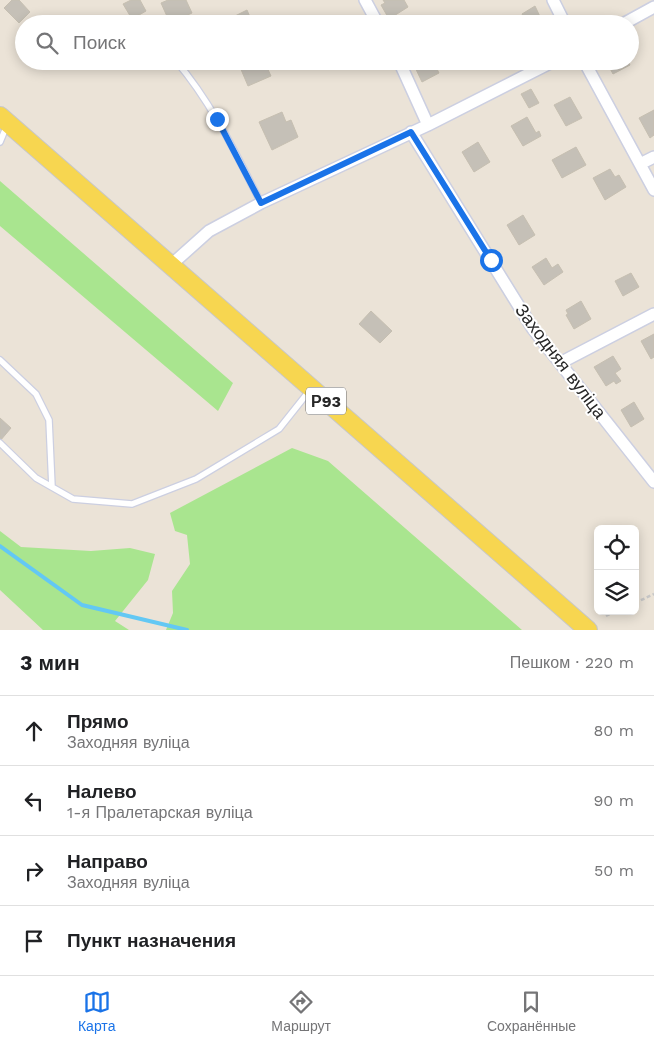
<!DOCTYPE html>
<html lang="ru">
<head>
<meta charset="utf-8">
<style>
	body { margin:0; font-family:"Work Sans",sans-serif; background:#f6f6f6; color:#202124 }
	.controls { position:absolute; right:15px; bottom:15px; display:grid; overflow:hidden; border-radius:8px; box-shadow:0 2px 12px #0003 }
	.controls button { width:45px; height:45px; display:grid; place-items:center; padding:0; border:0; border-bottom:1px solid #e0e0e0; background:#fff; color:#202124; font:25px sans-serif }
	.stop { position:absolute; width:15px; height:15px; margin:-11px; border:4px solid #1a73e8; border-radius:50%; background:#fff }
	.stop.end { background:#1a73e8; border-color:#fff; box-shadow:0 1px 5px #0008 }
	.list { margin:0; padding:0; list-style:none }
	h2 { display:flex; justify-content:space-between; align-items:center; height:65px; margin:0; padding:0 20px; font-size:21px }
	h2 small { font-size:16px; font-weight:400; color:#757577 }
	.list li { display:grid; grid-template-columns:32px 1fr auto; gap:15px; align-items:center; box-sizing:border-box; height:70px; padding:0 20px; border-top:1px solid #e0e0e0 }
	.list b { display:block; font-size:19px; white-space:nowrap }
	.list p { margin:0; font-size:16px; white-space:nowrap; color:#757577 }
	.list em { font-size:16px; font-style:normal; color:#757577 }
	.icon { flex:none; width:28px; height:28px; fill:none; stroke:currentColor; stroke-width:2; stroke-linecap:round; stroke-linejoin:round }
	.map { position:relative; flex:none; width:654px; height:630px; overflow:hidden }
	.search { position:absolute; background:#fff; box-shadow:0 2px 12px #0003; left:15px; right:15px; top:15px; height:55px; display:flex; align-items:center; gap:12px; box-sizing:border-box; padding:0 18px; border-radius:28px; color:#757577; font-size:19px }
	.sheet { height:345px; background:#fff }
	nav { display:flex; justify-content:space-around; align-items:center; box-sizing:border-box; height:70px; border-top:1px solid #e0e0e0; background:#fff; font-size:14px; color:#757577 }
	nav a { display:grid; justify-items:center; gap:2px }
	nav .on { color:#1a73e8 }
	.map>svg:first-child { display:block }
</style>
</head>
<body>
<div class="map">
<svg width="654" height="630" viewBox="0 0 654 630">
	<rect width="100%" height="100%" fill="#ebe3d7"/>
	<path fill="#a9e58f" d="M0 181 233 383 218 411 0 226Z
		M292 448 328 461 522 630H166L173 613 172 591 190 564 187 535 175 531 170 513Z
		M0 531 21 547 91 551 130 548 155 554 148 580 115 621 129 630H43L0 590Z"/>
	<g fill="none" stroke-linecap="round" stroke-linejoin="round">
		<path stroke="#63c8f4" stroke-width="4" d="M0 546 82 605 187 630"/>
	</g>
	<path fill="#c5c0b7" stroke="#c6bfb1" d="M12 0H19L30 12 19 23 4 8Z
		M131 0H140L146 11 132 19 123 4Z
		M168 0H186L192 13 170 23 161 3Z
		M383 0H404L408 7 389 19 381 5 385 3Z
		M535 6 543 23 527 24 522 14Z
		M247 10 253 24H239L235 16Z
		M252 61H264L271 76 248 86 240 67Z
		M416 61H433L439 73 422 82 413 63Z
		M606 61H628L630 65 613 74Z
		M531 89 539 103 529 108 521 94Z
		M570 97 582 118 566 126 554 105Z
		M654 110V135L650 138 639 118Z
		M282 112 286 122 291 120 298 137 272 150 259 122Z
		M527 117 536 133 539 131 541 136 523 146 511 126Z
		M478 142 490 162 474 172 462 152Z
		M576 147 586 165 562 178 552 160Z
		M610 169 615 177 619 175 626 187 605 200 593 178Z
		M523 215 535 235 519 245 507 225Z
		M546 258 552 268 558 264 563 272 544 285 532 267Z
		M631 273 639 287 623 296 615 281Z
		M581 301 591 319 574 329 566 315 568 314 566 310Z
		M371 311 392 331 380 343 359 324Z
		M654 334V357L651 359 641 341Z
		M613 356 621 369 615 373 621 381 616 384 614 381 606 386 594 367Z
		M634 402 644 419 631 427 621 410Z
		M0 418 11 428 0 441Z"/>
	<g fill="none" stroke-linecap="round" stroke-linejoin="round">
		<g stroke="#cccfe1" stroke-width="8">
			<path id="lane" d="M176 61C212 103 236 154 261 203
				M0 142 7 125
				M0 360 36 394 49 420 52 487
				M0 443 36 478 73 499 132 504 196 479 279 429 310 390"/>
		</g>
		<g stroke="#cccfe1" stroke-width="14">
			<path id="street" d="M365 0 378 24
				M553 0 565 24
				M623 24 654 7
				M399 61 428 125
				M584 61 654 190
				M411 132 533 329 654 482
				M640 164 654 157
				M171 265 209 231 261 203 428 125 554 61
				M560 363 654 314"/>
		</g>
		<g stroke="#c7c7c7" stroke-width="20">
			<path id="primary" d="M0 116 588 630"/>
		</g>
		<path stroke="#c7c7c7" stroke-width="2.5" stroke-dasharray="4 2.5" stroke-linecap="butt" d="M635 603 654 594
			M606 616 616 611"/>
		<use href="#lane" stroke="#fff" stroke-width="5.5"/>
		<use href="#street" stroke="#fff" stroke-width="11"/>
		<use href="#primary" stroke="#f7d650" stroke-width="18"/>
	</g>
	<g fill="none" stroke-linecap="round" stroke-linejoin="round">
		<path stroke="#1a73e8" stroke-width="6" d="M217 119 261 203 411 132 491 260"/>
	</g>
	<g text-anchor="middle" dominant-baseline="central" stroke-width="4" stroke-linejoin="round" paint-order="stroke">
		<rect fill="#fff" stroke="#686868" stroke-width="1" x="306" y="387.5" width="40" height="27" rx="4"/>
		<g font-size="16" font-weight="bold" fill="#272727">
			<text x="326" y="401">Р93</text>
		</g>
		<g font-size="18" fill="#272727" stroke="#fff">
			<text transform="translate(561 361) rotate(53)">Заходняя вуліца</text>
		</g>
	</g>
</svg>
<div class="controls">
<button><svg class="icon" aria-label="locate" viewBox="0 0 24 24"><circle cx="12" cy="12" r="6"/><path d="M12 2v4M12 18v4M2 12h4M18 12h4"/></svg></button>
<button><svg class="icon" aria-label="layers" viewBox="0 0 24 24"><path d="M12 4l9 5-9 5-9-5zM3 14l9 5 9-5"/></svg></button>
</div>
<div class="stop" style="left:491px;top:260px"></div>
<div class="stop end" style="left:217px;top:119px"></div>
<div class="search"><svg class="icon" aria-label="search" viewBox="0 0 24 24"><circle cx="10" cy="10" r="6"/><path d="M15 15l6 6"/></svg>Поиск</div>
</div>
<section class="sheet">
<h2>3 мин<small>Пешком · 220 m</small></h2>
<ul class="list">
<li><svg class="icon" aria-label="ahead" viewBox="0 0 24 24"><path d="M12 20V5M6 11l6-6 6 6"/></svg><div><b>Прямо</b><p>Заходняя вуліца</p></div><em>80 m</em></li>
<li><svg class="icon" aria-label="left" viewBox="0 0 24 24"><path d="M17 20v-9H6M10 6l-5 5 5 5"/></svg><div><b>Налево</b><p>1-я Пралетарская вуліца</p></div><em>90 m</em></li>
<li><svg class="icon" aria-label="right" viewBox="0 0 24 24"><path d="M7 20v-9h11M14 6l5 5-5 5"/></svg><div><b>Направо</b><p>Заходняя вуліца</p></div><em>50 m</em></li>
<li><svg class="icon" aria-label="arrive" viewBox="0 0 24 24"><path d="M6 21V4h12l-3 4 3 4H6"/></svg><div><b>Пункт назначения</b></div></li>
</ul>
</section>
<nav>
<a class="on"><svg class="icon" aria-label="map" viewBox="0 0 24 24"><path d="M3 6l6-2 6 2 6-2v14l-6 2-6-2-6 2zM9 4v14M15 6v14"/></svg>Карта</a>
<a><svg class="icon" aria-label="directions" viewBox="0 0 24 24"><path d="M12 3l9 9-9 9-9-9zM9 14v-3h6M13 9l2 2-2 2"/></svg>Маршрут</a>
<a><svg class="icon" aria-label="saved" viewBox="0 0 24 24"><path d="M7 4h10v16l-5-4-5 4z"/></svg>Сохранённые</a>
</nav>
</body>
</html>
